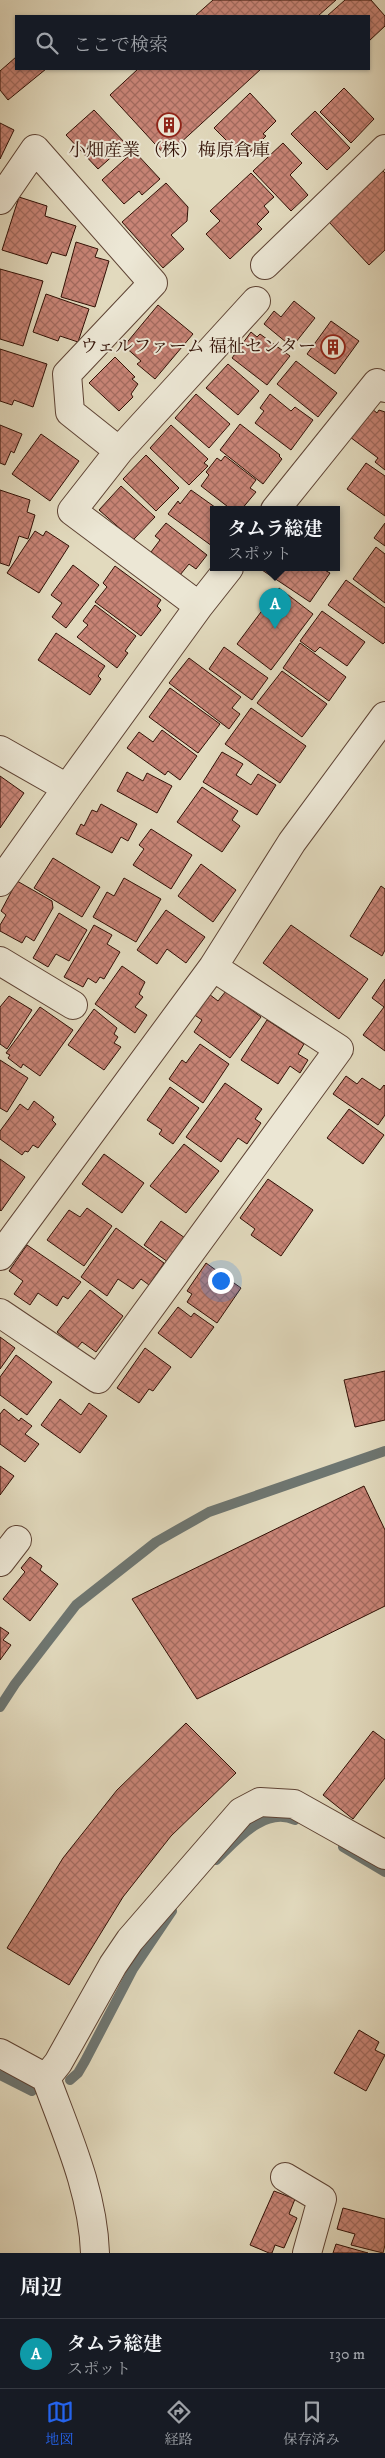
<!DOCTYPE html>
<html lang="ja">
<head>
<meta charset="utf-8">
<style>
	body { margin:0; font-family:"IM FELL DW Pica","Noto Serif JP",serif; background:#20242c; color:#f1f3f6 }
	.you { position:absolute; left:220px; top:1280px; width:18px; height:18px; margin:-12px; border:4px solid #fff; border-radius:50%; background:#1a73e8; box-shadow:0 0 0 8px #1a73e833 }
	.badge { display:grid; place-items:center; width:32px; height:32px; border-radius:50%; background:#2563eb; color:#fff; font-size:16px; font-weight:700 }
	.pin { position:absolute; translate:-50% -41px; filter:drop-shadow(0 1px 2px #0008) }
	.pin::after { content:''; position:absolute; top:26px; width:18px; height:15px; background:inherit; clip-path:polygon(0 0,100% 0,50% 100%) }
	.popup { position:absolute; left:210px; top:506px; width:130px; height:65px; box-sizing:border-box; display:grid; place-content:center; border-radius:0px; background:#171b24; filter:drop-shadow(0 1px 4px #0005); font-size:16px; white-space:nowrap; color:#9ea1a6 }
	.popup b { font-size:19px; color:#f1f3f6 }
	.popup::after { content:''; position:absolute; left:50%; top:100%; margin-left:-10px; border:10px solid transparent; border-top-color:#171b24 }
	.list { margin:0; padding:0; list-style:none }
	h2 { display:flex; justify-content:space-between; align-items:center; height:65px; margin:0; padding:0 20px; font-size:21px }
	h2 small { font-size:16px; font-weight:400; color:#9ea1a6 }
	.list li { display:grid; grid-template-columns:32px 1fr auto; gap:15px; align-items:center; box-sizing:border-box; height:70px; padding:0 20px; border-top:1px solid #363941 }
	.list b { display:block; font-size:19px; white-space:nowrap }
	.list p { margin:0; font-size:16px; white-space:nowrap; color:#9ea1a6 }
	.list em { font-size:16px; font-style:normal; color:#9ea1a6 }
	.icon { flex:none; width:28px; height:28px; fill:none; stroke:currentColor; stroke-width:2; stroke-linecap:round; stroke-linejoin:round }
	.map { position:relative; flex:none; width:385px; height:2253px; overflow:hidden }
	.search { position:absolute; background:#171b24; box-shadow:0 1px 4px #0004; left:15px; right:15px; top:15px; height:55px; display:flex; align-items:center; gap:12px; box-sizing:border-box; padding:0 18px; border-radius:0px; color:#9ea1a6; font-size:19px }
	.sheet { height:135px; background:#171b24 }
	nav { display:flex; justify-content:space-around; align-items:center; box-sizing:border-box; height:70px; border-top:1px solid #363941; background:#171b24; font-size:14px; color:#9ea1a6 }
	nav a { display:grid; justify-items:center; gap:2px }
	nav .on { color:#2563eb }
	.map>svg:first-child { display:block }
</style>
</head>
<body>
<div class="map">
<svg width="385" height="2253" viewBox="0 0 385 2253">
	<defs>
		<pattern id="building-cross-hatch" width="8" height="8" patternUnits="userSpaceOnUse" patternTransform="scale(1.25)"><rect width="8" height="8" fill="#c88476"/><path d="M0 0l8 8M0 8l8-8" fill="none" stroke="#a36b5f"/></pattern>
	</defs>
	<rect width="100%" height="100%" fill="#e2dabe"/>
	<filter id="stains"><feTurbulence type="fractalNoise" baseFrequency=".004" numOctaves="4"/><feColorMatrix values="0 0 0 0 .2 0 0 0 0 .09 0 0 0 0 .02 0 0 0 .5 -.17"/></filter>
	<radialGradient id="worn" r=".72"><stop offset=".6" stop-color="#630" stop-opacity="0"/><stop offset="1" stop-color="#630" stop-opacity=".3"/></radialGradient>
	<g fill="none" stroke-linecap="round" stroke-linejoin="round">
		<path stroke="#6e7671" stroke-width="10" d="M0 1707 15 1684 76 1605 156 1542 209 1512 385 1451
			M343 1847 385 1872
			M216 1860C236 1841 264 1806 295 1820
			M0 2075 32 2091
			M70 2080 78 2073 85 2061 133 1969 172 1911"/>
	</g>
	<path fill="url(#building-cross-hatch)" stroke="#321106" d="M213 0H336L318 16H195Z
		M345 0H371L385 16V26L369 41V16H327Z
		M16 57V69H46L8 100 0 90V71Z
		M138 69H261L166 156 110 95Z
		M344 88 374 119 351 143 320 112Z
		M250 93 276 121 263 134 266 136 244 158 214 128Z
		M94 110 126 144 98 169 66 135Z
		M315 111 350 148 327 170 291 134Z
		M0 123 14 130 0 159Z
		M283 143 302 163 290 175 308 195 291 211 253 171Z
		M134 151 160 179 142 195 139 191 124 204 102 180Z
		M383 171 385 173V250L369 265 329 222Z
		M251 173 274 197 264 206 269 212 257 224 262 229 230 259 206 234 220 221 210 211Z
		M166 183 188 207 187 221 171 235 184 249 163 268 122 222Z
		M19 197 47 206 45 216 76 226 66 256 52 252 47 264 2 250Z
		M76 242 98 249 95 257 109 261 95 307 61 297Z
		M0 269 43 281 23 346 0 339Z
		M46 294 89 309 78 342 60 336 58 341 33 332Z
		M294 301 315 318 292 347 264 324 274 311 281 317Z
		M158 305 193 334 155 379 137 364 141 361 124 346Z
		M331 321 359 341 335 374 307 354Z
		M251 332 257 337 260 334 290 356 267 385 232 358Z
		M0 349 47 364 33 407 14 400 12 405 0 401Z
		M115 357 135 377 132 379 138 384 131 394 133 397 119 411 89 383Z
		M296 361 337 393 318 417 277 384Z
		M228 364 259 391 238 415 206 388Z
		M196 394 230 424 209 448 175 418Z
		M270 394 291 411 295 407 313 420 291 450 255 423 264 411 260 408Z
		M372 409 377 413 379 410 385 412V470L375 462 378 458 350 437Z
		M240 424 280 455 279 456 282 459 263 484 220 450Z
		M0 425 22 434 14 453 11 451 5 465 0 463Z
		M171 425 208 459 204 463 208 466 189 485 150 448Z
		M41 434 79 461 50 501 12 474Z
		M146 455 179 488 156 511 123 479Z
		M225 456 256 480 250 488 256 492 241 510H232L201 486 209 475 206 472 217 458 221 461Z
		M366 463 385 476V516L347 489Z
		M121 486 155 517 133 540 99 510Z
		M0 490 30 500 27 512 35 515 28 539 19 536 9 566 0 563Z
		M191 490 219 510H214V543L212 546 168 514 178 501 180 504Z
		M166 523 207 555 196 569 189 564 180 575 151 552 160 540 155 536Z
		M385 523V546L374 538Z
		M35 531 43 536 46 531 69 546 39 593 7 573Z
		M376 547 385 554V603L353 579Z
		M73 565 99 585 66 628 52 617 62 603 51 595Z
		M115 566 161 600 157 606 161 610 141 636 95 602 107 587 103 583Z
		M259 568H321L330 573 310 602Z
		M346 580 385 608V642L383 644 328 605Z
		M279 588 313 614 271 670 237 644Z
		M95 605 136 636 125 651 128 653 117 668 77 637 88 625 83 621Z
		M322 611 365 642 347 666 320 647 315 652 300 641Z
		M56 633 105 666 98 676 101 679 90 695 38 660Z
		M300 643 346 677 329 701 283 668Z
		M224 647 268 678 252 700 209 669Z
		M189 658 241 697 232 708 240 714 229 729 169 683Z
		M282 671 327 704 302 737 257 703Z
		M170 688 220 724 198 753 149 717Z
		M251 708 306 746 280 783 225 744Z
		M162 730 197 756 180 780 168 771 165 775 127 748 139 732 153 742Z
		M222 752 243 764 236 775 251 785 258 774 276 785 257 815 203 782Z
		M127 772 143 781 147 773 172 786 157 813 117 791Z
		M0 776 24 793 0 828Z
		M202 787 238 811 232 820 240 826 222 852 177 822Z
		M101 804 137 824 128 841 121 837 112 853 76 834 81 824 84 826 92 810 97 812Z
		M151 829 192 855 171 889 133 865 144 849 139 845Z
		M53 858 100 887 82 917 34 888Z
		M201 864 236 890 213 922 178 896Z
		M124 878 161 899 136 942 93 917 107 892 114 896Z
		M17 881 52 901 53 908 34 941 26 936 22 943 0 931V925L6 915 1 911Z
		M381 886 385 889V950L382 956 350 936Z
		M166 910 205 937 186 963 167 949 157 964 137 950Z
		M59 913 87 930 69 961 56 954 48 967 33 958Z
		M94 925 112 935 107 944 120 952 104 979 100 977 96 983 88 978 83 987 64 977Z
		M291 925 368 979 339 1019 263 963Z
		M122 966 145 982 139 994 143 997 135 1007 147 1015 135 1033 95 1004Z
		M385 979V1051L363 1035 384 1007 372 998Z
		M226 991 261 1017 230 1058 194 1032 202 1020 193 1014 209 994 218 1001Z
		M9 996 32 1010 7 1049 0 1044V1007Z
		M40 1007 73 1030 40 1076 23 1064 21 1068 8 1058 10 1055 6 1053Z
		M94 1009 117 1028 114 1034 118 1037 114 1043 121 1047 104 1070 68 1045Z
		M267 1020 304 1044 298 1054 308 1060 300 1073 290 1066 278 1084 241 1060Z
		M200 1044 229 1064 203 1103 169 1079 182 1060 186 1063Z
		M0 1060 28 1078 7 1112 0 1108Z
		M346 1076 357 1084 362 1078 380 1090 384 1085 385 1086V1115L378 1125 333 1094Z
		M225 1083 262 1109 255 1119 261 1123 247 1144 238 1138 221 1162 186 1137Z
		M170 1087 199 1108 173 1144 159 1134 162 1130 147 1120Z
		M34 1101 54 1117 52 1120 56 1124 38 1148 33 1145 28 1152 25 1151 22 1155 0 1139V1131L20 1104 28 1110Z
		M349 1109 384 1135 363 1164 327 1138Z
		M184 1144 219 1171 186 1213 150 1186Z
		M104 1154 144 1183 122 1213 82 1184Z
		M0 1159 25 1177 1 1211 0 1210Z
		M268 1179 313 1210 281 1256 251 1235 255 1229 240 1218Z
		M87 1208 112 1226 84 1266 47 1240 69 1210 80 1217Z
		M161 1221 185 1238 168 1262 144 1245Z
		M116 1228 164 1263 149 1285 141 1279 133 1289 118 1279 107 1296 81 1277Z
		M27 1245 81 1282 68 1299 63 1296 57 1306 38 1293 30 1305 14 1294 23 1281 9 1271Z
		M206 1263 241 1288 217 1323 187 1302 192 1294 187 1291Z
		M90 1290 123 1316 96 1352 82 1342 77 1348 57 1332Z
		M178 1307 191 1317 194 1313 214 1327 191 1358 158 1333Z
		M0 1337 15 1348 0 1369Z
		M145 1348 171 1367 153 1391 149 1389 139 1403 117 1388Z
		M16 1355 52 1382 27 1415 0 1395V1377Z
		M385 1371V1420L355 1427 344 1380Z
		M60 1399 81 1415 89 1403 107 1416 80 1453 41 1425Z
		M4 1409 19 1421 21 1418 32 1426 25 1434 39 1444 25 1462 0 1444V1414Z
		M0 1466 14 1476 0 1495Z
		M364 1486 385 1530V1606L197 1699 132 1599Z
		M30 1557 42 1566 40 1570 58 1584 30 1621 3 1599 25 1572 21 1568Z
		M0 1627 9 1633 3 1640 11 1645 0 1660Z
		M186 1723 236 1773 171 1836 123 1897 69 1985 7 1948 63 1858 117 1790Z
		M373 1731 385 1740V1778L353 1819 323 1795Z
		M359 2030 379 2042 375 2050 385 2055 366 2091 334 2073Z
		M274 2191 295 2199 289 2214 297 2218 284 2248 275 2245 272 2253H269L250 2245Z
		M343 2208 385 2219V2245L383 2253 351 2245 355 2234 337 2229Z
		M336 2244 368 2253H333Z"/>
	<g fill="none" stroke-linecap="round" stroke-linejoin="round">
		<g stroke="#5e4334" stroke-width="30">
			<path id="minor" d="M0 200 35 149 153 283 67 374 70 412 119 451 256 301
				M265 265 385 149
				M275 510 377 383 385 388
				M199 606 229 568
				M0 750 67 788 199 606 72 511 119 451
				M0 882 67 788
				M0 961 73 1005
				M0 1256 213 967
				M0 1313 98 1379 339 1049 213 967 292 842 385 716
				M0 1562 17 1540
				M0 2053 46 2078C67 2135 93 2192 95 2253
				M46 2078 58 2063 113 1965 130 1940 241 1812 260 1802 294 1804 385 1855
				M285 2177 322 2199 307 2253"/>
		</g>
		<use href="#minor" stroke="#ece7d5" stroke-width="28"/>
	</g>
	<defs>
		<g id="building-ring" transform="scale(1.25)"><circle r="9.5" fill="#ece7d5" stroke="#8f2418" stroke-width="1.5"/><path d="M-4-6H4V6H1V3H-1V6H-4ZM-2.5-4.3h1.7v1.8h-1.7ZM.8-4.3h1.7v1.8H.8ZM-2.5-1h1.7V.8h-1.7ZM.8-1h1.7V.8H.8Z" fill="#8f2418"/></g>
	</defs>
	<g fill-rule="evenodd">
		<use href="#building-ring" x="169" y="125"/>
		<use href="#building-ring" x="333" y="347"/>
	</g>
	<g text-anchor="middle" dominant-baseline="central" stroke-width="4" stroke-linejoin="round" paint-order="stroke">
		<g font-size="18" fill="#321106" stroke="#ece7d5">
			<text x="169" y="151">小畑産業 （株）梅原倉庫</text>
			<text x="316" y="347" text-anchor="end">ウェルファーム 福祉センター</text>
		</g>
	</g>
	<rect width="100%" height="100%" filter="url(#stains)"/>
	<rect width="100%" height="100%" fill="url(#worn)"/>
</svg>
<div class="you"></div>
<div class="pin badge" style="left:275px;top:629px;background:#0f9aa8">A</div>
<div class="popup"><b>タムラ総建</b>スポット</div>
<div class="search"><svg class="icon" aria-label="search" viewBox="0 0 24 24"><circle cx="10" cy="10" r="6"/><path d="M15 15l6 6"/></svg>ここで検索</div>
</div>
<section class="sheet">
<h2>周辺<small></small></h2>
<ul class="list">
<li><span class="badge" style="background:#0f9aa8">A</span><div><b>タムラ総建</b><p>スポット</p></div><em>130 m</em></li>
</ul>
</section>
<nav>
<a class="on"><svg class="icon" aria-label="map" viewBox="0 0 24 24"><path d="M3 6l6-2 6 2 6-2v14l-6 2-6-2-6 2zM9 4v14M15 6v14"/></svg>地図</a>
<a><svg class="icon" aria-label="directions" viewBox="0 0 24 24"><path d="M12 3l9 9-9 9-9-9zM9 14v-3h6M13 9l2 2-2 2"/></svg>経路</a>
<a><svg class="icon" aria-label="saved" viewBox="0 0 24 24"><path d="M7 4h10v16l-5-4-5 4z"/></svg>保存済み</a>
</nav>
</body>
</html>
